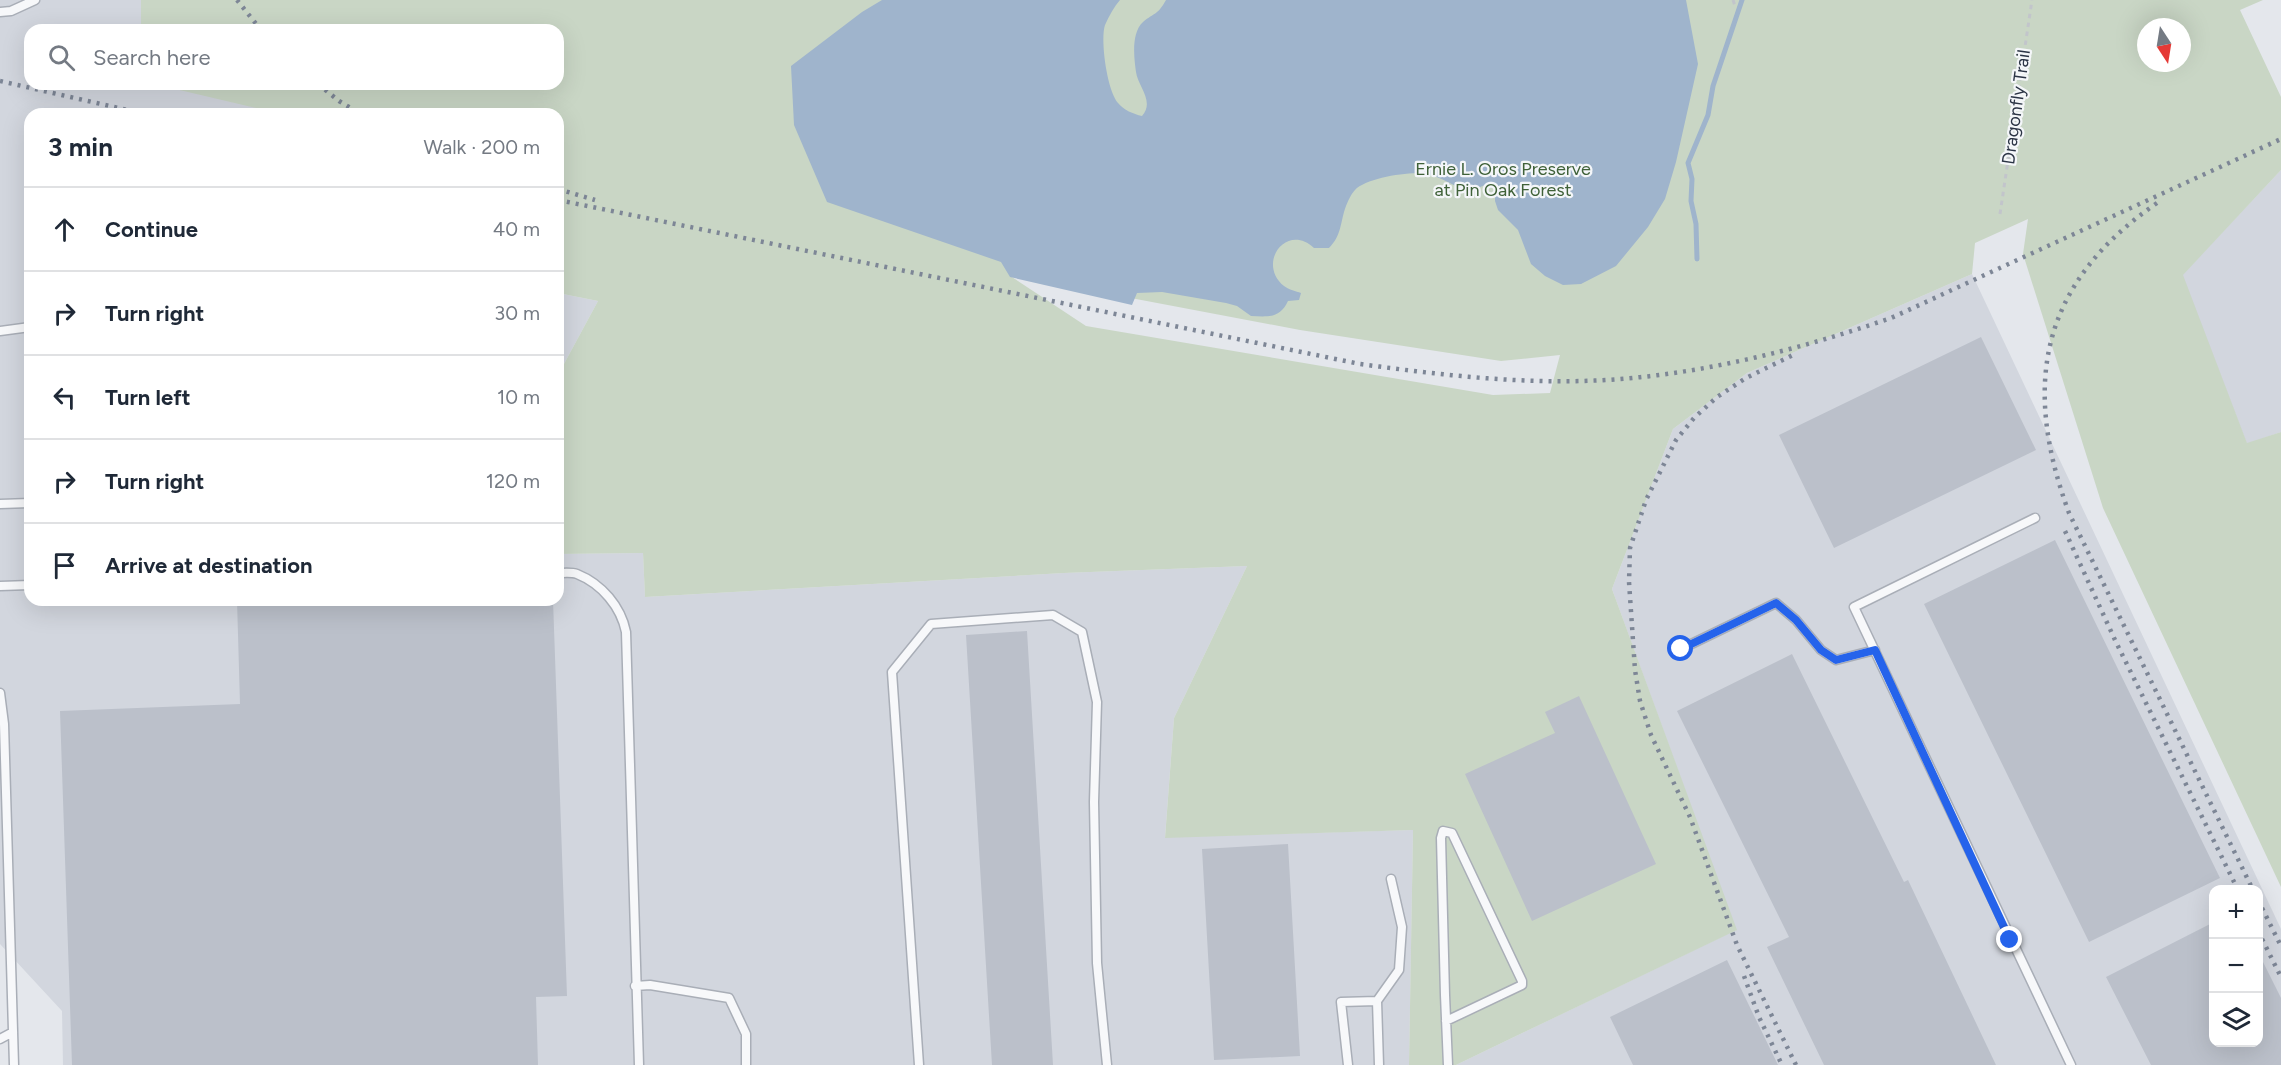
<!DOCTYPE html>
<html lang="en">
<head>
<meta charset="utf-8">
<style>
	body { margin:0; font-family:Figtree,sans-serif; background:#f2f2f3; color:#1f2937 }
	.controls { position:absolute; right:18px; bottom:18px; display:grid; overflow:hidden; border-radius:12px; box-shadow:0 6px 24px #0002 }
	.controls button { width:54px; height:54px; display:grid; place-items:center; padding:0; border:0; border-bottom:2px solid #e0e1e3; background:#fff; color:#1f2937; font:30px sans-serif }
	.compass { position:absolute; left:2137px; top:18px; width:54px; height:54px; border-radius:50%; background:#fff; box-shadow:0 6px 24px #0002; rotate:168deg }
	.stop { position:absolute; width:18px; height:18px; margin:-14px; border:4px solid #2563eb; border-radius:50%; background:#fff }
	.stop.end { background:#2563eb; border-color:#fff; box-shadow:0 2px 6px #0008 }
	.list { margin:0; padding:0; list-style:none }
	h2 { display:flex; justify-content:space-between; align-items:center; height:78px; margin:0; padding:0 24px; font-size:26px }
	h2 small { font-size:20px; font-weight:400; color:#747a83 }
	.list li { display:grid; grid-template-columns:39px 1fr auto; gap:18px; align-items:center; box-sizing:border-box; height:84px; padding:0 24px; border-top:2px solid #e0e1e3 }
	.list b { display:block; font-size:22px; white-space:nowrap }
	.list em { font-size:20px; font-style:normal; color:#747a83 }
	.icon { flex:none; width:33px; height:33px; fill:none; stroke:currentColor; stroke-width:2; stroke-linecap:round; stroke-linejoin:round }
	.map { position:relative; flex:none; width:2281px; height:1065px; overflow:hidden }
	.search { position:absolute; background:#fff; box-shadow:0 6px 24px #0002; left:24px; top:24px; width:540px; height:66px; display:flex; align-items:center; gap:15px; box-sizing:border-box; padding:0 21px; border-radius:18px; color:#747a83; font-size:22px }
	.panel { position:absolute; background:#fff; box-shadow:0 6px 24px #0002; left:24px; top:108px; width:540px; height:498px; border-radius:18px }
	.map>svg:first-child { display:block }
</style>
</head>
<body>
<div class="map">
<svg width="2281" height="1065" viewBox="0 0 2281 1065">
	<rect width="100%" height="100%" fill="#e4e7ec"/>
	<path fill="#d2d6de" fill-rule="evenodd" d="M0 0H199L225 30H30V84H270L296 114H30V600H558V554L643 553 645 597 1064 573 1247 566 1174 718 1165 837 1413 830 1409 1065H63L62 1011 0 944Z
		M2281 170V432L2247 444 2182 275Z
		M1972 274 2281 929V1065H1456L1736 930 1612 589 1673 429 1747 373ZM2214 890H2258V1042H2214Z
		M558 293 598 301 558 375Z"/>
	<path fill="#c9d6c5" fill-rule="evenodd" d="M141 0H2263L2240 10 2281 97V170L2183 275 2247 443 2281 432V887L2103 508 2023 254 2028 219 1975 243 1972 274 1747 373 1673 429 1612 589 1737 930 1456 1065H1409L1413 830 1165 838 1174 718 1247 566 1064 573 645 597 643 553 558 554V375L598 301 558 293V114H282L154 84H558V30H141ZM2146 27H2182V63H2146ZM1009 275 1300 330 1501 361 1560 355 1550 393 1493 395 1086 326Z"/>
	<path fill="#9fb4cc" d="M882 0H1120C1114 7 1109 16 1105 25 1100 39 1107 91 1118 103 1124 110 1133 114 1142 116 1155 101 1138 87 1136 72 1134 58 1131 33 1143 22 1155 12 1157 16 1166 0H1686L1698 64 1676 162 1665 199 1648 227 1616 266 1581 284 1563 285 1545 276 1531 264 1518 230 1498 210 1495 201V187L1485 185 1468 192C1454 186 1442 177 1426 174 1410 171 1366 178 1355 190 1351 194 1348 201 1346 206 1340 222 1342 235 1329 248H1314C1287 222 1256 263 1284 286 1289 290 1296 291 1301 293L1299 300 1288 301C1280 318 1269 317 1251 316L1237 306 1226 303 1162 292 1137 293 1132 305 1010 277 1001 262 827 202 794 125 791 66 862 12Z"/>
	<g fill="none" stroke-linecap="round" stroke-linejoin="round">
		<path stroke="#9fb4cc" stroke-width="5" d="M1697 259 1696 224 1691 201 1692 179 1688 163 1708 115 1713 86 1742 0"/>
	</g>
	<path fill="#bbc0ca" d="M1981 337 2036 450 1834 548 1779 435Z
		M2055 540 2220 878 2089 942 1924 604Z
		M237 600H553L567 996 536 997 538 1065H72L60 711 240 704Z
		M1027 631 1053 1065H992L966 635Z
		M1792 654 1904 882 1908 880 1996 1065H1824L1767 947 1789 937 1677 711Z
		M1579 696 1656 864 1532 921 1465 774 1555 733 1545 712Z
		M1288 844 1300 1056 1214 1060 1202 849Z
		M2214 922V1042H2259V954L2281 998V1065H2151L2106 977Z
		M1727 960 1778 1065H1633L1610 1017Z"/>
	<g fill="none" stroke-linecap="round" stroke-linejoin="round">
		<g stroke="#a9aeb7" stroke-width="11">
			<path id="lane" d="M0 12 11 11 35 0
				M0 331 30 327
				M0 504 30 503
				M2035 518 1854 607 2071 1065
				M558 573C564 573 572 572 577 574 602 584 621 607 626 632L639 1065
				M0 586 30 585
				M1681 649 1776 603 1796 620 1821 650 1836 660 1875 650
				M0 693 4 724 14 1065
				M635 986 650 985 729 998 746 1034V1065
				M1377 1001 1399 970 1402 927 1391 879
				M1446 1021 1522 985V981L1452 833 1443 831 1441 838 1445 995 1448 1065
				M0 1039 13 1032
				M919 1065 892 672 931 624 1053 615 1082 632 1097 702 1094 802 1097 963 1107 1065
				M1348 1065 1341 1002 1377 1001 1379 1065"/>
		</g>
		<path stroke="#c2c5cb" stroke-width="3" stroke-dasharray="4.5 4.5" stroke-linecap="butt" d="M1733 0 1735 6
			M2000 214 2032 0"/>
		<use href="#lane" stroke="#f7f8fa" stroke-width="8"/>
		<path stroke="#7d8696" stroke-width="4.5" stroke-dasharray="3 6" stroke-linecap="butt" d="M237 0 261 30
			M0 81 145 114
			M318 84 339 101 361 114
			M558 189 595 200
			M558 200 1360 364C1434 374 1508 383 1583 381 1688 378 1792 352 1891 318L2281 139
			M2157 203C2041 283 2021 383 2069 513L2253 890
			M2065 531 2115 640 2238 890
			M2258 900 2281 946
			M2258 931 2281 977
			M1744 976 1759 1017 1782 1065
			M1796 1065 1737 945 1690 817 1651 735 1640 701 1635 670 1629 582 1630 548 1646 500 1676 440 1694 418 1717 397 1746 378 1797 353"/>
	</g>
	<g fill="none" stroke-linecap="round" stroke-linejoin="round">
		<path stroke="#2563eb" stroke-width="8" d="M1681 649 1776 603 1796 620 1821 650 1836 660 1875 650 2010 940"/>
	</g>
	<g text-anchor="middle" dominant-baseline="central" stroke-width="4.5" stroke-linejoin="round" paint-order="stroke">
		<g font-size="18" fill="#2b3445" stroke="#f4f6f9">
			<text transform="translate(2016 107) rotate(-82)">Dragonfly Trail</text>
		</g>
		<g font-size="18" fill="#3f6138" stroke="#f4f6f9">
			<text x="1503" y="169">Ernie L. Oros Preserve<tspan x="1503" dy="21">at Pin Oak Forest</tspan></text>
		</g>
	</g>
</svg>
<div class="controls">
<button>+</button>
<button>−</button>
<button><svg class="icon" aria-label="layers" viewBox="0 0 24 24"><path d="M12 4l9 5-9 5-9-5zM3 14l9 5 9-5"/></svg></button>
</div>
<svg class="compass" viewBox="-18 -18 36 36"><path d="M0-13l5 13h-10z" fill="#e53935"/><path d="M0 13l5-13h-10z" fill="#747a83"/></svg>
<div class="stop" style="left:1681px;top:649px"></div>
<div class="stop end" style="left:2010px;top:940px"></div>
<div class="search"><svg class="icon" aria-label="search" viewBox="0 0 24 24"><circle cx="10" cy="10" r="6"/><path d="M15 15l6 6"/></svg>Search here</div>
<section class="panel">
<h2>3 min<small>Walk · 200 m</small></h2>
<ul class="list">
<li><svg class="icon" aria-label="ahead" viewBox="0 0 24 24"><path d="M12 20V5M6 11l6-6 6 6"/></svg><div><b>Continue</b></div><em>40 m</em></li>
<li><svg class="icon" aria-label="right" viewBox="0 0 24 24"><path d="M7 20v-9h11M14 6l5 5-5 5"/></svg><div><b>Turn right</b></div><em>30 m</em></li>
<li><svg class="icon" aria-label="left" viewBox="0 0 24 24"><path d="M17 20v-9H6M10 6l-5 5 5 5"/></svg><div><b>Turn left</b></div><em>10 m</em></li>
<li><svg class="icon" aria-label="right" viewBox="0 0 24 24"><path d="M7 20v-9h11M14 6l5 5-5 5"/></svg><div><b>Turn right</b></div><em>120 m</em></li>
<li><svg class="icon" aria-label="arrive" viewBox="0 0 24 24"><path d="M6 21V4h12l-3 4 3 4H6"/></svg><div><b>Arrive at destination</b></div></li>
</ul>
</section>
</div>
</body>
</html>
